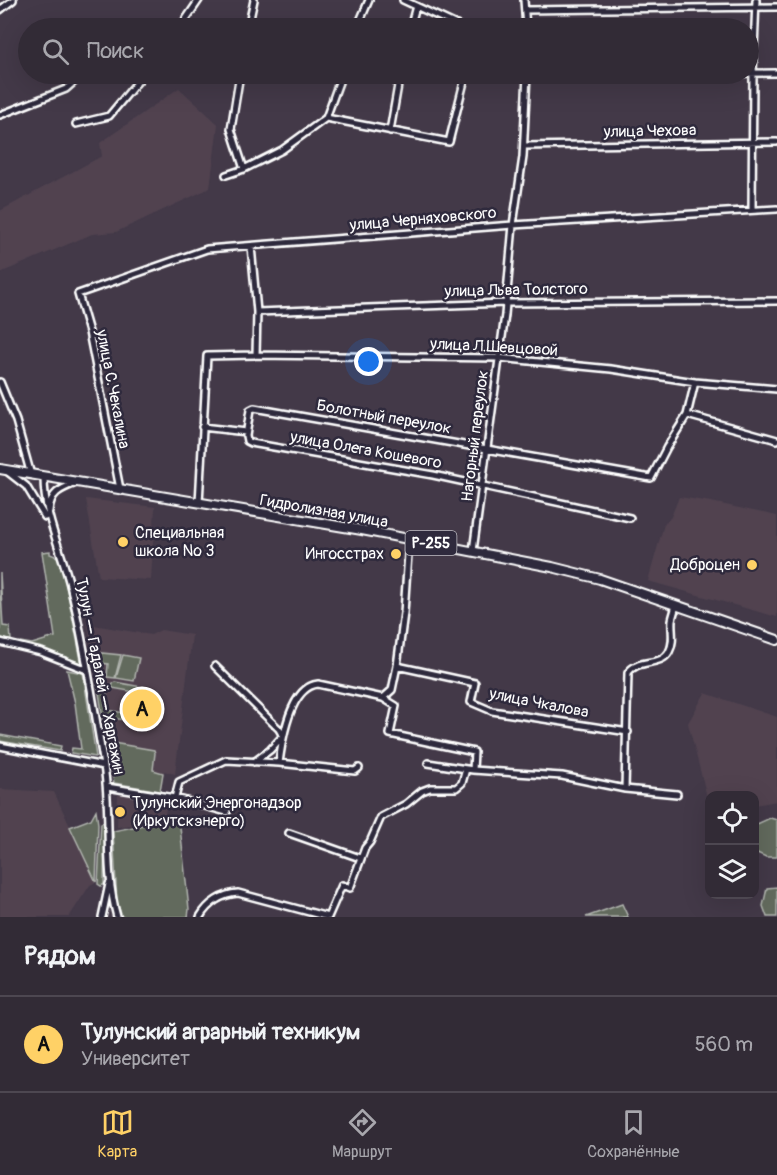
<!DOCTYPE html>
<html lang="ru">
<head>
<meta charset="utf-8">
<style>
	body { margin:0; font-family:Pangolin,sans-serif; background:#3a333e; color:#f1f3f6 }
	.controls { position:absolute; right:18px; bottom:18px; display:grid; overflow:hidden; border-radius:12px; box-shadow:0 6px 24px #0002 }
	.controls button { width:54px; height:54px; display:grid; place-items:center; padding:0; border:0; border-bottom:2px solid #4d4751; background:#322b36; color:#f1f3f6; font:30px sans-serif }
	.you { position:absolute; left:369px; top:362px; width:21px; height:21px; margin:-15px; border:4px solid #fff; border-radius:50%; background:#1a73e8; box-shadow:0 0 0 9px #1a73e833 }
	.badge { display:grid; place-items:center; width:39px; height:39px; border-radius:50%; background:#ffd166; color:#111; font-size:20px; font-weight:700 }
	.pin { position:absolute; translate:-50% -50%; border:3px solid #fff; box-shadow:0 2px 6px #0006 }
	.list { margin:0; padding:0; list-style:none }
	h2 { display:flex; justify-content:space-between; align-items:center; height:78px; margin:0; padding:0 24px; font-size:26px }
	h2 small { font-size:20px; font-weight:400; color:#a8a7ad }
	.list li { display:grid; grid-template-columns:39px 1fr auto; gap:18px; align-items:center; box-sizing:border-box; height:96px; padding:0 24px; border-top:2px solid #4d4751 }
	.list b { display:block; font-size:22px; white-space:nowrap }
	.list p { margin:0; font-size:20px; white-space:nowrap; color:#a8a7ad }
	.list em { font-size:20px; font-style:normal; color:#a8a7ad }
	.icon { flex:none; width:33px; height:33px; fill:none; stroke:currentColor; stroke-width:2; stroke-linecap:round; stroke-linejoin:round }
	.map { position:relative; flex:none; width:777px; height:917px; overflow:hidden }
	.search { position:absolute; background:#322b36; box-shadow:0 6px 24px #0002; left:18px; right:18px; top:18px; height:66px; display:flex; align-items:center; gap:15px; box-sizing:border-box; padding:0 21px; border-radius:33px; color:#a8a7ad; font-size:22px }
	.sheet { height:174px; background:#322b36 }
	nav { display:flex; justify-content:space-around; align-items:center; box-sizing:border-box; height:84px; border-top:2px solid #4d4751; background:#322b36; font-size:16px; color:#a8a7ad }
	nav a { display:grid; justify-items:center; gap:3px }
	nav .on { color:#ffd166 }
	.map>svg:first-child { display:block }
</style>
</head>
<body>
<div class="map">
<svg width="777" height="917" viewBox="0 0 777 917">
	<rect width="100%" height="100%" fill="#433948"/>
	<filter id="ink" filterUnits="userSpaceOnUse"><feTurbulence type="fractalNoise" baseFrequency=".0167" numOctaves="2"/><feDisplacementMap in="SourceGraphic" scale="12" xChannelSelector="R" yChannelSelector="G"/><feConvolveMatrix kernelMatrix="1 2 1 2 8 2 1 2 1" color-interpolation-filters="sRGB"/></filter>
	<g filter="url(#ink)">
		<path fill="#514350" d="M179 88 218 124 210 188 116 232 92 234 0 273V211L102 156 100 143Z
			M679 497 711 502 777 516V617L648 581 664 524 671 517Z
			M86 499 155 507 151 580 99 577Z
			M88 624 151 635 161 630 192 635 175 774 164 771 160 791 114 783Z
			M705 693 777 717V801L755 805 754 796 707 797 688 723Z
			M0 789 54 792 96 882 90 885 69 917H0Z
			M120 794 166 800 165 820 117 827 118 795Z"/>
		<path fill="#626a5d" stroke="#b0b4ae" stroke-width="1.5" d="M50 551V554L58 557 64 575 82 665 20 642 32 644 55 637 42 552Z
			M0 573 3 626 10 627 11 641 0 637Z
			M102 653 121 655 115 678 107 677 108 664 101 663 100 655Z
			M123 655 139 658 134 681 116 678Z
			M67 670 83 673 96 757 71 753 72 748 81 749 75 703Z
			M97 680H103L108 686 105 705 107 710 148 717 149 715H152L151 724 113 718 110 738H106Z
			M115 682 158 690 157 696 112 688 113 683Z
			M0 735 61 746 60 751 0 741Z
			M107 742 154 750 155 753 153 770 163 773 160 791 114 783Z
			M96 810 98 824 96 882 70 827 91 819Z
			M179 818 189 909 188 917H122L117 902 113 831Z
			M770 818 777 820V857H766L755 852V825Z
			M105 822 104 884 101 886 98 884 101 823Z
			M777 887V917H767L763 906 767 888Z
			M622 904 628 917H586Z"/>
		<g fill="none" stroke-linecap="round" stroke-linejoin="round">
			<g stroke="#fff" stroke-width="10">
				<path id="minor" d="M403 0 463 28
					M524 0 526 28
					M0 10 13 0
					M525 10 777 7
					M180 28 199 0
					M248 28 254 0
					M357 28 369 0
					M410 28 416 6
					M240 74 231 129 244 169
					M527 75 777 73
					M0 115 66 89 83 74
					M326 118 449 142 466 74
					M76 124 109 116 144 74
					M390 131 400 74
					M524 146 777 142
					M226 175 244 169 282 150 326 118 342 74
					M752 210 753 74 756 0
					M251 246 257 312 256 355
					M257 312 506 303 777 301
					M0 382 16 421 31 475
					M687 415 777 440
					M202 427 246 432
					M8 472 26 486 45 517
					M44 478C44 517 62 551 71 589 85 647 94 707 104 766 112 816 103 868 117 917
					M120 489 89 332 78 294 207 249 513 225 777 209
					M199 503 207 356 256 355 499 358 611 369 695 382 777 389
					M49 511C50 493 60 489 76 483
					M630 518 433 475 251 443 247 441 246 436 250 410 254 408 651 478 667 447 687 415 695 382
					M473 551 505 315 513 225 523 157 527 74
					M0 642 41 652 87 670
					M215 666 279 729 283 736
					M397 666 475 683 471 702 492 711 628 732
					M383 698 392 690 397 666 404 613 409 539
					M0 746 104 766
					M254 762 270 750 282 737
					M279 763C282 740 290 687 318 684L383 698 396 706 390 734 474 752 473 770
					M428 763 473 770 562 776 625 789 628 673C637 658 661 667 669 652 675 641 671 631 672 620 673 615 675 610 676 605
					M107 787 175 798 227 812
					M625 789 677 794
					M175 798 179 782 226 760 279 763 355 771 359 768
					M289 833 360 858
					M102 917 109 884
					M200 917C208 903 222 894 238 893L328 917 342 885 350 888 365 848 370 842 381 817 406 804 422 791 430 788H456L462 783 466 769"/>
			</g>
			<g stroke="#fff" stroke-width="12">
				<path id="highway" d="M0 469 362 530 552 567 600 579 777 640"/>
			</g>
			<use href="#minor" stroke="#2f2a3d" stroke-width="5"/>
			<use href="#highway" stroke="#2f2a3d" stroke-width="8"/>
		</g>
	</g>
	<g fill="#ffd166" stroke="#2f2a3d" stroke-width="2">
		<circle cx="123" cy="542" r="6"/>
		<circle cx="396" cy="554" r="6"/>
		<circle cx="752" cy="565" r="6"/>
		<circle cx="120" cy="812" r="6"/>
	</g>
	<g text-anchor="middle" dominant-baseline="central" stroke-width="5" stroke-linejoin="round" paint-order="stroke">
		<rect fill="#2f2a3d" stroke="#c1bfc5" stroke-width="1.5" x="405.5" y="531" width="51" height="24" rx="4.5"/>
		<g font-size="15" font-weight="bold" fill="#fff">
			<text x="431" y="543">Р-255</text>
		</g>
		<g font-size="16" fill="#fff" stroke="#2f2a3d">
			<text transform="translate(650 131) rotate(-1)">улица Чехова</text>
			<text transform="translate(423 219) rotate(-5)">улица Черняховского</text>
			<text transform="translate(516 290) rotate(-1)">улица Льва Толстого</text>
			<text transform="translate(494 347) rotate(3)">улица Л.Шевцовой</text>
			<text transform="translate(113 389) rotate(79)">улица С.Чекалина</text>
			<text transform="translate(384 417) rotate(10)">Болотный переулок</text>
			<text transform="translate(475 436) rotate(-83)">Нагорный переулок</text>
			<text transform="translate(366 450) rotate(10)">улица Олега Кошевого</text>
			<text transform="translate(324 511) rotate(10)">Гидролизная улица</text>
			<text transform="translate(100 676) rotate(79)">Тулун — Гадалей — Харгажин</text>
			<text transform="translate(539 703) rotate(11)">улица Чкалова</text>
		</g>
		<g font-size="16" fill="#fff" stroke="#2f2a3d" text-anchor="start">
			<text x="135" y="533">Специальная<tspan x="135" dy="18">школа № 3</tspan></text>
			<text x="384" y="554" text-anchor="end">Ингосстрах</text>
			<text x="740" y="565" text-anchor="end">Доброцен</text>
			<text x="132" y="803">Тулунский Энергонадзор<tspan x="132" dy="18">(Иркутскэнерго)</tspan></text>
		</g>
	</g>
</svg>
<div class="controls">
<button><svg class="icon" aria-label="locate" viewBox="0 0 24 24"><circle cx="12" cy="12" r="6"/><path d="M12 2v4M12 18v4M2 12h4M18 12h4"/></svg></button>
<button><svg class="icon" aria-label="layers" viewBox="0 0 24 24"><path d="M12 4l9 5-9 5-9-5zM3 14l9 5 9-5"/></svg></button>
</div>
<div class="you"></div>
<div class="pin badge" style="left:142px;top:709px">A</div>
<div class="search"><svg class="icon" aria-label="search" viewBox="0 0 24 24"><circle cx="10" cy="10" r="6"/><path d="M15 15l6 6"/></svg>Поиск</div>
</div>
<section class="sheet">
<h2>Рядом<small></small></h2>
<ul class="list">
<li><span class="badge">A</span><div><b>Тулунский аграрный техникум</b><p>Университет</p></div><em>560 m</em></li>
</ul>
</section>
<nav>
<a class="on"><svg class="icon" aria-label="map" viewBox="0 0 24 24"><path d="M3 6l6-2 6 2 6-2v14l-6 2-6-2-6 2zM9 4v14M15 6v14"/></svg>Карта</a>
<a><svg class="icon" aria-label="directions" viewBox="0 0 24 24"><path d="M12 3l9 9-9 9-9-9zM9 14v-3h6M13 9l2 2-2 2"/></svg>Маршрут</a>
<a><svg class="icon" aria-label="saved" viewBox="0 0 24 24"><path d="M7 4h10v16l-5-4-5 4z"/></svg>Сохранённые</a>
</nav>
</body>
</html>
